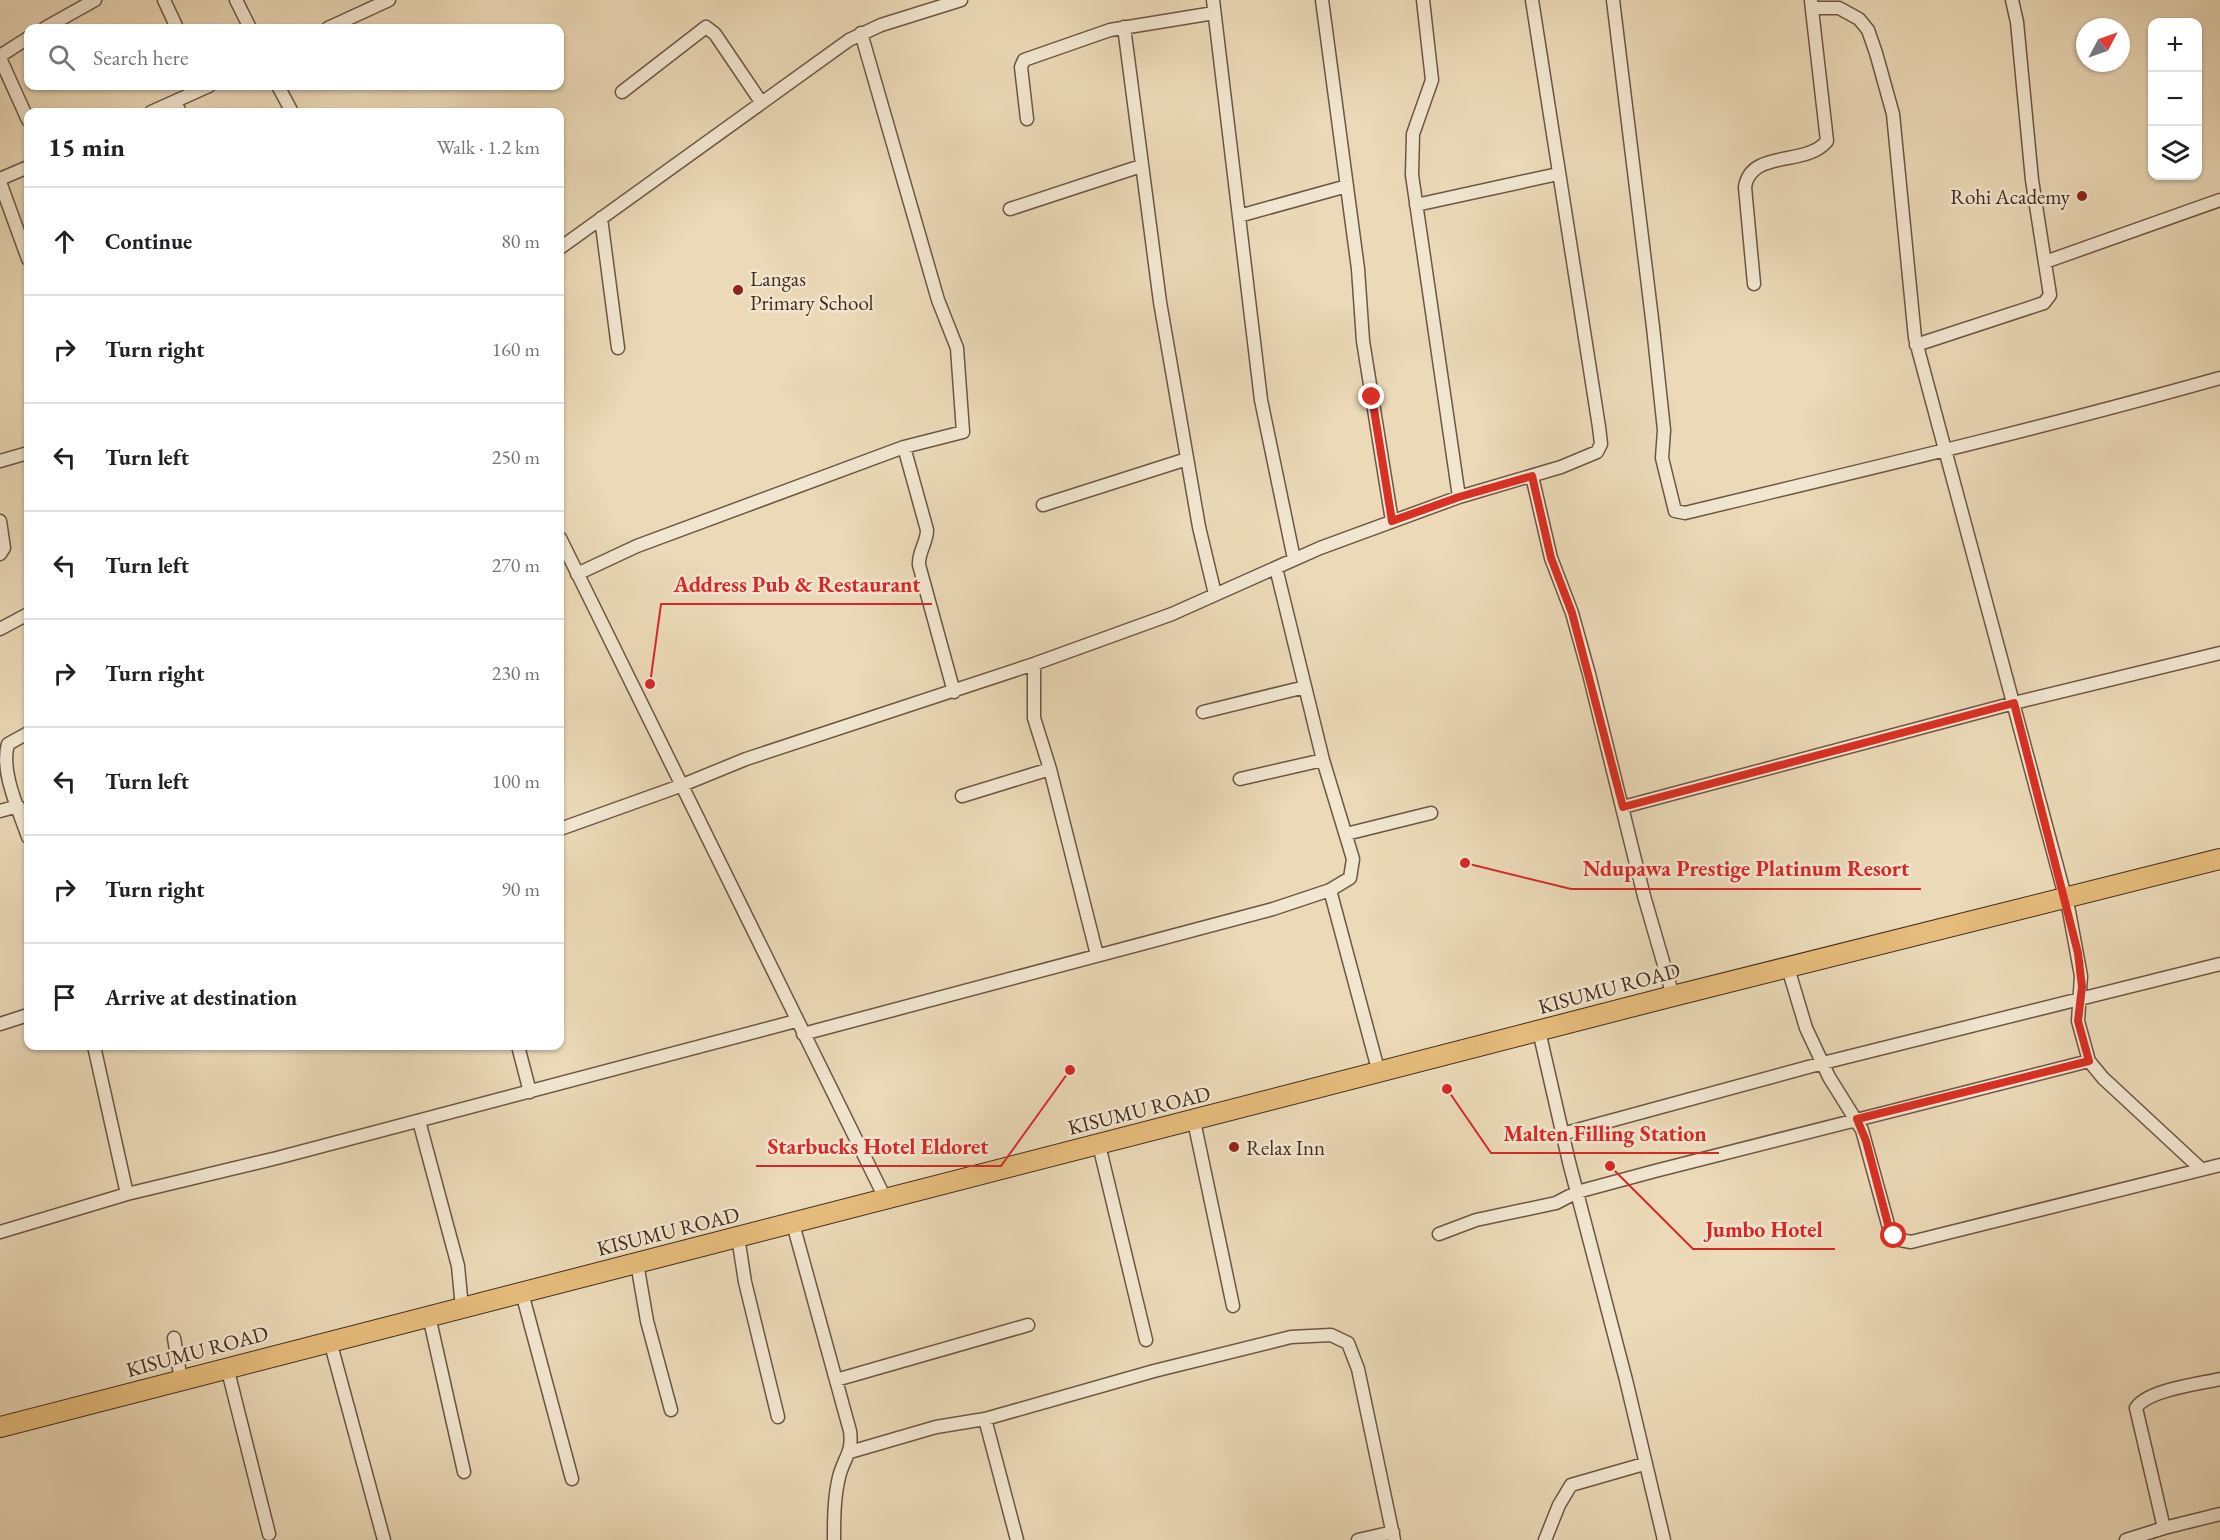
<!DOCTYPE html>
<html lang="en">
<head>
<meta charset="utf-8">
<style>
	body { margin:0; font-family:"EB Garamond",serif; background:#f2f2f2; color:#202124 }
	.controls { position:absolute; right:18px; top:18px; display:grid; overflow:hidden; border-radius:12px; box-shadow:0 2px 4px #0004 }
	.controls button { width:54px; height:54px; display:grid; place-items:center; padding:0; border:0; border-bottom:2px solid #e0e0e0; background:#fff; color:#202124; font:30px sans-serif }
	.compass { position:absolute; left:2076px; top:18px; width:54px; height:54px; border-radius:50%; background:#fff; box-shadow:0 2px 4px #0004; rotate:49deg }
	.stop { position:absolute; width:18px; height:18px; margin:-14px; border:4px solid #d93025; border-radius:50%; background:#fff }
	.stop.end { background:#d93025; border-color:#fff; box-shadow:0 2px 6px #0008 }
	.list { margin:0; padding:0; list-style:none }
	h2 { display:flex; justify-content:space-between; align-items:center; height:78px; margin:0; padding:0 24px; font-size:26px }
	h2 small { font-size:20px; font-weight:400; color:#757577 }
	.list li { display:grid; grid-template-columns:39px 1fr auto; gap:18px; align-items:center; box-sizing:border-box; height:108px; padding:0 24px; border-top:2px solid #e0e0e0 }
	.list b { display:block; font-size:22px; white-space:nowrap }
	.list em { font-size:20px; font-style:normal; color:#757577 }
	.icon { flex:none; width:33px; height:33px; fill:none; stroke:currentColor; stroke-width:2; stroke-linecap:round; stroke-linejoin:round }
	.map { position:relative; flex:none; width:2220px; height:1540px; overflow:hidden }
	.search { position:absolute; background:#fff; box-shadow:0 2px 4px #0004; left:24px; top:24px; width:540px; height:66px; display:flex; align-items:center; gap:15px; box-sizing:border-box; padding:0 21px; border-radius:12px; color:#757577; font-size:22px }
	.panel { position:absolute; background:#fff; box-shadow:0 2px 4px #0004; left:24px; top:108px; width:540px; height:942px; border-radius:12px }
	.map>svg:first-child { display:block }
</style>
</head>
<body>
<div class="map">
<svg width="2220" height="1540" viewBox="0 0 2220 1540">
	<rect width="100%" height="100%" fill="#ebd9b7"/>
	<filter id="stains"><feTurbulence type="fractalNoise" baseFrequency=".00333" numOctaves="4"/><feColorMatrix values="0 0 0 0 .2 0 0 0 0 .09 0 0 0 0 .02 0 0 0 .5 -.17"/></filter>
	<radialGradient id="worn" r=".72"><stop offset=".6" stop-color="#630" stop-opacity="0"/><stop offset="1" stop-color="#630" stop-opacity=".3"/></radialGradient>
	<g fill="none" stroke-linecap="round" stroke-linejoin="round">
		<g stroke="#6c5644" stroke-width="15">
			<path id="minor" d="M164 0 177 28
				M236 0 250 28
				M1213 0 1261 400 1294 559
				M1322 0 1358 269 1363 341 1392 521
				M1423 0 1432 80 1413 134 1412 175 1459 497
				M1613 0 1653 327 1664 430 1662 458 1675 511 1685 513C1863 470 2043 428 2220 378
				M1812 8H1839L1859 19 1868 30 1876 53 1893 114 1915 338 2069 911 2081 976 2078 1021 2089 1061 2103 1078 2201 1169
				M1124 27 1160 302 1199 527 1215 594
				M45 28 95 0
				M328 28 389 0
				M0 56 28 38
				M0 58 28 120
				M278 86 292 112
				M622 92 706 27 715 34 761 102
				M175 102 180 112
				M151 112 209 86
				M1027 119 1021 67 1024 60 1110 30 1214 13
				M0 179 28 167
				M0 182 28 259
				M1416 205 1558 174
				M1010 209 1141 166
				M1239 216 1347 186
				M601 218 618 348
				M560 248 849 40 881 25 961 0
				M2045 262 2220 200
				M1754 284 1745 187C1751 149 1806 167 1827 141L1811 1
				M1916 345 2044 303 2050 295 2032 180 2017 22 2012 0
				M904 447 927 530C927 543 918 552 919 565L954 692
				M0 461 28 453
				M1532 476 1551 558 1572 613 1589 674 1644 896 1673 996
				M1043 505 1187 459
				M0 521 4 548 0 554
				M560 538 886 1200
				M577 574 637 546 904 447 963 432 957 348 938 300 861 33
				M0 629 28 614
				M1034 664V718L1050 769 1097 955
				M1203 712 1305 687
				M28 733 8 744C0 772 19 810 28 837
				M1240 779 1323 760
				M962 796 1050 769
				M1623 807 2014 703 2220 653
				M0 811 18 806
				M560 829 680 786 746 759 1034 664 1172 614 1320 548 1459 497 1561 467 1597 452 1601 444 1599 427 1532 0
				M1346 834 1431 813
				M1330 890 1379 1073
				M1788 968 1806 1028 1829 1077 1862 1130 1889 1228 1900 1240 1911 1242 2220 1165
				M0 1024 28 1015
				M1539 1031 1569 1162 1626 1380 1664 1540
				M803 1034 1273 909 1330 890 1350 878 1353 859 1323 760 1276 568
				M94 1046 127 1194
				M518 1046 530 1092
				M419 1121 458 1266 462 1308
				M1194 1121 1233 1306
				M1562 1134 1823 1063 2220 964
				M1099 1145 1146 1340
				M793 1224 850 1431C853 1453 844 1457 839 1477 834 1498 834 1519 834 1540
				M0 1232 127 1194 277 1158 796 1021
				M1439 1234 1476 1220 1556 1203 1577 1192 1655 1171 2089 1061
				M738 1237 745 1282 778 1417
				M637 1263 647 1321 671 1410
				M522 1293 572 1479
				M429 1316 464 1472
				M174 1338 181 1380
				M330 1341 384 1540
				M227 1367 269 1534
				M2220 1379C2199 1384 2147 1390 2136 1408L2164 1528 2220 1514
				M836 1380 1028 1325
				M985 1419 1154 1371 1291 1337 1331 1335 1348 1343 1358 1369 1394 1540
				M850 1452 936 1427 985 1419 1017 1540
				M1358 1540 1393 1532
				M1545 1540 1559 1505 1571 1485 1644 1464
				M2126 1540 2164 1528"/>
		</g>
		<g stroke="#412a1d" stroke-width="22">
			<path id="trunk" d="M0 1427 1673 996 2220 859"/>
		</g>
		<use href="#minor" stroke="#f2e6d0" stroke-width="12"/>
		<use href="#trunk" stroke="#e6bc7c" stroke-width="20"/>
	</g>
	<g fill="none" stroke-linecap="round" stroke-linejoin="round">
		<path stroke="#d93025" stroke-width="8" d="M1372 397 1392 521 1459 497 1532 476 1551 558 1572 613 1623 807 2014 703 2078 953 2082 987 2078 1021 2089 1061 1857 1119 1866 1141 1889 1228 1894 1236"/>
	</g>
	<g fill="#8f2418" stroke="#f2e6d0" stroke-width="2">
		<circle cx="2082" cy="196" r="6"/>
		<circle cx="738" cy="290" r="6"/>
		<circle cx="1234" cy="1147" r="6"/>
	</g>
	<g text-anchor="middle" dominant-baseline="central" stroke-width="5" stroke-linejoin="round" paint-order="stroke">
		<g font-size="21" fill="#412a1d" stroke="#f2e6d0" text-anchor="start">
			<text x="2070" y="196" text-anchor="end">Rohi Academy</text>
			<text x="750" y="278">Langas<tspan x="750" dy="24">Primary School</tspan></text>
			<text x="1246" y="1147">Relax Inn</text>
		</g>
		<g font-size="21" fill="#412a1d" stroke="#f2e6d0">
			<text transform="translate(1609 988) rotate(-15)">KISUMU ROAD</text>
			<text transform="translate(1139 1110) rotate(-14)">KISUMU ROAD</text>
			<text transform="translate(668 1231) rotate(-14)">KISUMU ROAD</text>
			<text transform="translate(197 1351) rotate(-15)">KISUMU ROAD</text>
		</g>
	</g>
	<path fill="none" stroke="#d62828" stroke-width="2" d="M650 684L661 604H932M1465 863L1571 889H1921M1447 1089L1491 1153H1719M1070 1070L1001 1166H756M1610 1166L1693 1249H1835"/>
	<g fill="#d62828" stroke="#f2e6d0" stroke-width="2">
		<circle cx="650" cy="684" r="6"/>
		<circle cx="1465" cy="863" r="6"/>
		<circle cx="1447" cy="1089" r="6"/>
		<circle cx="1070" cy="1070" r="6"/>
		<circle cx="1610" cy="1166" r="6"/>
	</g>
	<g font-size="22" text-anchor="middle" font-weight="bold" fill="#d62828" stroke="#f2e6d0" stroke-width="5" stroke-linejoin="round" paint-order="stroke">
		<text x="797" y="592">Address Pub &amp; Restaurant</text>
		<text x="1746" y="876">Ndupawa Prestige Platinum Resort</text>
		<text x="1605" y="1141">Malten Filling Station</text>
		<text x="878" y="1154">Starbucks Hotel Eldoret</text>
		<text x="1764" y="1237">Jumbo Hotel</text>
	</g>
	<rect width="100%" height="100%" filter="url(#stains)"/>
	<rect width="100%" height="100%" fill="url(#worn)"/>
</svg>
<div class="controls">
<button>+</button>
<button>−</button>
<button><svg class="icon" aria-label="layers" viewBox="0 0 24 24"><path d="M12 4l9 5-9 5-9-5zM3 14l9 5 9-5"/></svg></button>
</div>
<svg class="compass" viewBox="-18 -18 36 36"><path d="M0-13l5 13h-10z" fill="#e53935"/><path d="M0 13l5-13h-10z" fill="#757577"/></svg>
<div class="stop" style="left:1894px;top:1236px"></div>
<div class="stop end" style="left:1372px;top:397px"></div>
<div class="search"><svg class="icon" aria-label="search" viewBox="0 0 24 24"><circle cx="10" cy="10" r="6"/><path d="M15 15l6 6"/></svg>Search here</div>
<section class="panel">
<h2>15 min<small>Walk · 1.2 km</small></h2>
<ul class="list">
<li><svg class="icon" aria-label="ahead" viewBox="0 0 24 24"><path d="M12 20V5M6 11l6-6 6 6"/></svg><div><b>Continue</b></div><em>80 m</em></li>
<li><svg class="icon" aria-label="right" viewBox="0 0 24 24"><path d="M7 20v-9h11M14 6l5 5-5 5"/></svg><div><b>Turn right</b></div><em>160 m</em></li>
<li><svg class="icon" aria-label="left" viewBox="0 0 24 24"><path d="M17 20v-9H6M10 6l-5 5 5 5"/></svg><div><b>Turn left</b></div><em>250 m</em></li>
<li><svg class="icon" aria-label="left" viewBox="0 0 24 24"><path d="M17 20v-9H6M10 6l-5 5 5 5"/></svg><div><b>Turn left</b></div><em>270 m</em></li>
<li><svg class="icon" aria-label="right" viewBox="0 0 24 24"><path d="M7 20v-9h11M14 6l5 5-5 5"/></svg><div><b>Turn right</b></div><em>230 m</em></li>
<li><svg class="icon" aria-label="left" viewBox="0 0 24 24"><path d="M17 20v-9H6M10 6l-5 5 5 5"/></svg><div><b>Turn left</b></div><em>100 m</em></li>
<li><svg class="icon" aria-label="right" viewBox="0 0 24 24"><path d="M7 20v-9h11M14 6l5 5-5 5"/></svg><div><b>Turn right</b></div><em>90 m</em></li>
<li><svg class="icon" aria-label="arrive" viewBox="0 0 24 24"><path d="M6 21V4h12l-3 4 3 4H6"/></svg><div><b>Arrive at destination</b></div></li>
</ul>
</section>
</div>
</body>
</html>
